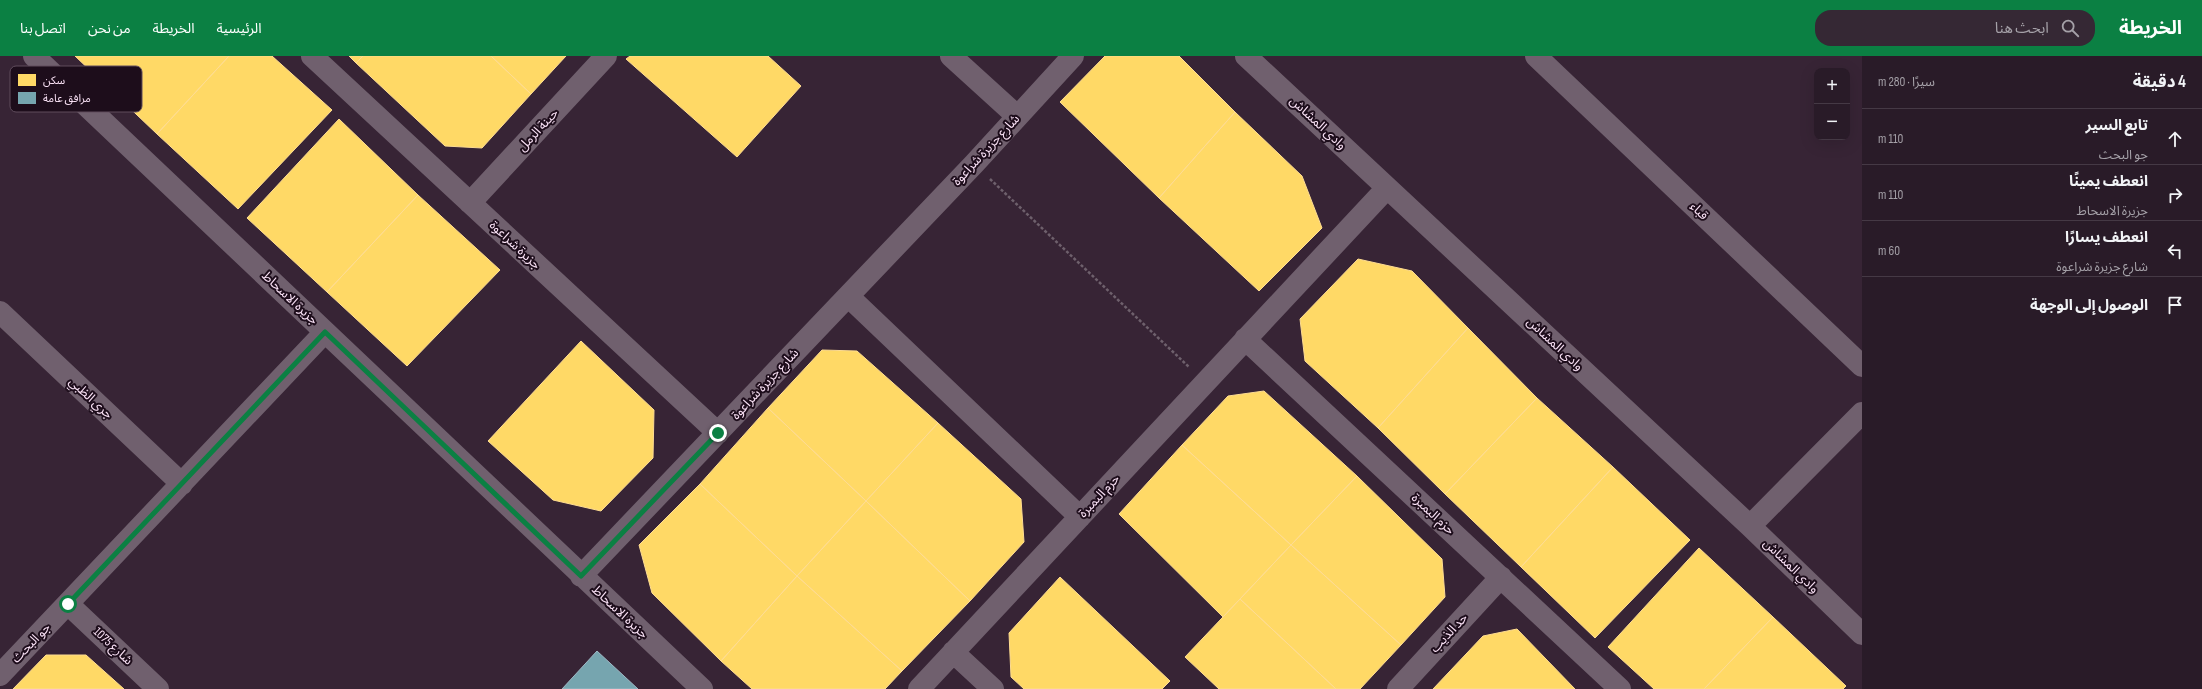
<!DOCTYPE html>
<html lang="ar">
<head>
<meta charset="utf-8">
<style>
	body { margin:0; font-family:"Sofia Sans Condensed","Noto Sans Arabic",sans-serif; background:#352834; color:#f1f3f6; direction:rtl }
	.controls { position:absolute; right:12px; top:12px; display:grid; overflow:hidden; border-radius:8px; box-shadow:0 4px 16px #0002 }
	.controls button { width:36px; height:36px; display:grid; place-items:center; padding:0; border:0; border-bottom:1px solid #453945; background:#291b28; color:#f1f3f6; font:20px sans-serif }
	.stop { position:absolute; width:12px; height:12px; margin:-9px; border:3px solid #0b8043; border-radius:50%; background:#fff }
	.stop.end { background:#0b8043; border-color:#fff; box-shadow:0 1px 4px #0008 }
	.list { margin:0; padding:0; list-style:none }
	h2 { display:flex; justify-content:space-between; align-items:center; height:52px; margin:0; padding:0 16px; font-size:17px }
	h2 small { font-size:13px; font-weight:400; color:#a5a1a8 }
	.list li { display:grid; grid-template-columns:26px 1fr auto; gap:12px; align-items:center; box-sizing:border-box; height:56px; padding:0 16px; border-top:1px solid #453945 }
	.list b { display:block; font-size:15px; white-space:nowrap }
	.list p { margin:0; font-size:13px; white-space:nowrap; color:#a5a1a8 }
	.list em { font-size:13px; font-style:normal; color:#a5a1a8 }
	.icon { flex:none; width:22px; height:22px; fill:none; stroke:currentColor; stroke-width:2; stroke-linecap:round; stroke-linejoin:round }
	.map { position:relative; flex:none; width:1862px; height:633px; overflow:hidden; direction:ltr }
	header { display:flex; align-items:center; gap:24px; box-sizing:border-box; height:56px; padding:0 20px; background:#0b8043; color:#fff }
	header strong { font-size:19px }
	nav { display:flex; gap:22px; margin-inline-start:auto; font-size:14px }
	.search { width:280px; height:36px; background:#352834; display:flex; align-items:center; gap:10px; box-sizing:border-box; padding:0 14px; border-radius:16px; color:#a5a1a8; font-size:15px }
	main { display:flex }
	aside { flex:1; background:#291b28 }
	.map>svg:first-child { display:block }
</style>
</head>
<body>
<header>
<strong>الخريطة</strong>
<div class="search"><svg class="icon" aria-label="search" viewBox="0 0 24 24"><circle cx="10" cy="10" r="6"/><path d="M15 15l6 6"/></svg>ابحث هنا</div>
<nav><a>الرئيسية</a><a>الخريطة</a><a>من نحن</a><a>اتصل بنا</a></nav>
</header>
<main>
<aside>
<h2>4 دقيقة<small>سيرًا · 280 m</small></h2>
<ul class="list">
<li><svg class="icon" aria-label="ahead" viewBox="0 0 24 24"><path d="M12 20V5M6 11l6-6 6 6"/></svg><div><b>تابع السير</b><p>جو البحث</p></div><em>110 m</em></li>
<li><svg class="icon" aria-label="right" viewBox="0 0 24 24"><path d="M7 20v-9h11M14 6l5 5-5 5"/></svg><div><b>انعطف يمينًا</b><p>جزيرة الاسحاط</p></div><em>110 m</em></li>
<li><svg class="icon" aria-label="left" viewBox="0 0 24 24"><path d="M17 20v-9H6M10 6l-5 5 5 5"/></svg><div><b>انعطف يسارًا</b><p>شارع جزيرة شراعوة</p></div><em>60 m</em></li>
<li><svg class="icon" aria-label="arrive" viewBox="0 0 24 24"><path d="M6 21V4h12l-3 4 3 4H6"/></svg><div><b>الوصول إلى الوجهة</b></div></li>
</ul>
</aside>
<div class="map">
<svg width="1862" height="633" viewBox="0 0 1862 633">
	<rect width="100%" height="100%" fill="#372435"/>
	<path fill="#ffd966" stroke="#fedc92" d="M75 0H229L157 78Z
		M229 0H272L332 54 238 153 157 78Z
		M349 0H363L356 7Z
		M363 0H491L531 38 482 92 445 90 356 7Z
		M491 0H566L531 38Z
		M630 0H768L801 30 737 101 626 3Z
		M1105 0H1179L1235 56 1159 142 1060 46Z
		M1235 56 1302 120 1322 172 1259 235 1159 142Z
		M339 63 418 139 327 236 247 162Z
		M418 139 500 214 407 310 327 236Z
		M1358 203 1412 215 1468 272 1378 372 1305 305 1300 263Z
		M1468 272 1537 342 1445 438 1378 372Z
		M581 285 654 354 653 402 601 455 553 444 488 385Z
		M822 294 857 295 938 367 866 445 768 352Z
		M1264 335 1357 420 1291 489 1182 389 1228 340Z
		M1537 342 1613 411 1521 511 1445 438Z
		M768 352 866 445 797 520 700 428Z
		M938 367 1021 443 1024 486 970 545 866 445Z
		M1182 389 1291 489 1223 561 1119 458Z
		M1613 411 1690 484 1595 582 1521 511Z
		M1357 420 1442 503 1445 541 1401 589 1291 489Z
		M700 428 797 520 721 605 652 537 639 489Z
		M866 445 970 545 902 615 797 520Z
		M1291 489 1401 589 1360 633H1336L1240 543Z
		M1699 492 1773 561 1704 633H1654L1608 591Z
		M797 520 902 615 885 633H752L721 605Z
		M1060 521 1170 625 1162 633H1024L1011 621 1009 577Z
		M1240 543 1336 633H1219L1185 601Z
		M1773 561 1846 630 1843 633H1704Z
		M1517 573 1575 633H1433L1483 580Z
		M46 599H86L124 633H13Z"/>
	<path fill="#76a5af" stroke="#9eb8c5" d="M597 595 638 633H562Z"/>
	<g fill="none" stroke-linecap="round" stroke-linejoin="round">
		<path stroke="#6e606c" stroke-width="2.5" stroke-dasharray="3 2" stroke-linecap="butt" d="M990 123 1189 311"/>
		<path stroke="#70606e" stroke-width="22" d="M34 0 702 633
			M312 0 718 377
			M951 0 1017 60
			M1246 0 1750 470 1862 578
			M1536 0 1862 310
			M470 147 606 0
			M848 240 1080 461
			M0 256 182 428
			M1245 283 1620 633
			M1750 470 1862 357
			M581 520 974 108 1073 0
			M68 548 158 633
			M953 596 993 633
			M0 619 325 276
			M919 633 1387 132
			M1398 633 1501 521"/>
	</g>
	<g fill="none" stroke-linecap="round" stroke-linejoin="round">
		<path stroke="#0b8043" stroke-width="5" d="M68 548 325 276 581 520 718 377"/>
	</g>
	<g text-anchor="middle" dominant-baseline="central" stroke-width="4" stroke-linejoin="round" paint-order="stroke">
		<g font-size="13" fill="#fbe3f7" stroke="#1d0d1b">
			<text transform="translate(1318 67) rotate(43)">وادي المشاش</text>
			<text transform="translate(538 74) rotate(-47)">حينة الرمل</text>
			<text transform="translate(986 94) rotate(-47)">شارع جزيرة شراعوة</text>
			<text transform="translate(1699 155) rotate(44)">قباء</text>
			<text transform="translate(515 189) rotate(43)">جزيرة شراعوة</text>
			<text transform="translate(290 242) rotate(43)">جزيرة الاسحاط</text>
			<text transform="translate(1555 288) rotate(43)">وادي المشاش</text>
			<text transform="translate(765 328) rotate(-47)">شارع جزيرة شراعوة</text>
			<text transform="translate(91 342) rotate(43)">جري الظبي</text>
			<text transform="translate(1099 440) rotate(-47)">حزم البمبرة</text>
			<text transform="translate(1433 458) rotate(43)">حزم البمبرة</text>
			<text transform="translate(1791 510) rotate(44)">وادي المشاش</text>
			<text transform="translate(620 556) rotate(43)">جزيرة الاسحاط</text>
			<text transform="translate(1449 577) rotate(-47)">حد الذيب</text>
			<text transform="translate(31 587) rotate(-46)">جو البحث</text>
			<text transform="translate(113 590) rotate(43)">شارع 1075</text>
		</g>
	</g>
	<rect x="10" y="10" width="132" height="46" rx="6" fill="#1d0d1b" stroke="#604d5d" stroke-width="1"/>
	<rect x="18" y="18" width="18" height="12" fill="#ffd966"/>
	<rect x="18" y="36" width="18" height="12" fill="#76a5af"/>
	<g font-size="11" fill="#fbe3f7">
		<text x="43" y="28">سكن</text>
		<text x="43" y="46">مرافق عامة</text>
	</g>
</svg>
<div class="controls">
<button>+</button>
<button>−</button>
</div>
<div class="stop" style="left:68px;top:548px"></div>
<div class="stop end" style="left:718px;top:377px"></div>
</div>
</main>
</body>
</html>
